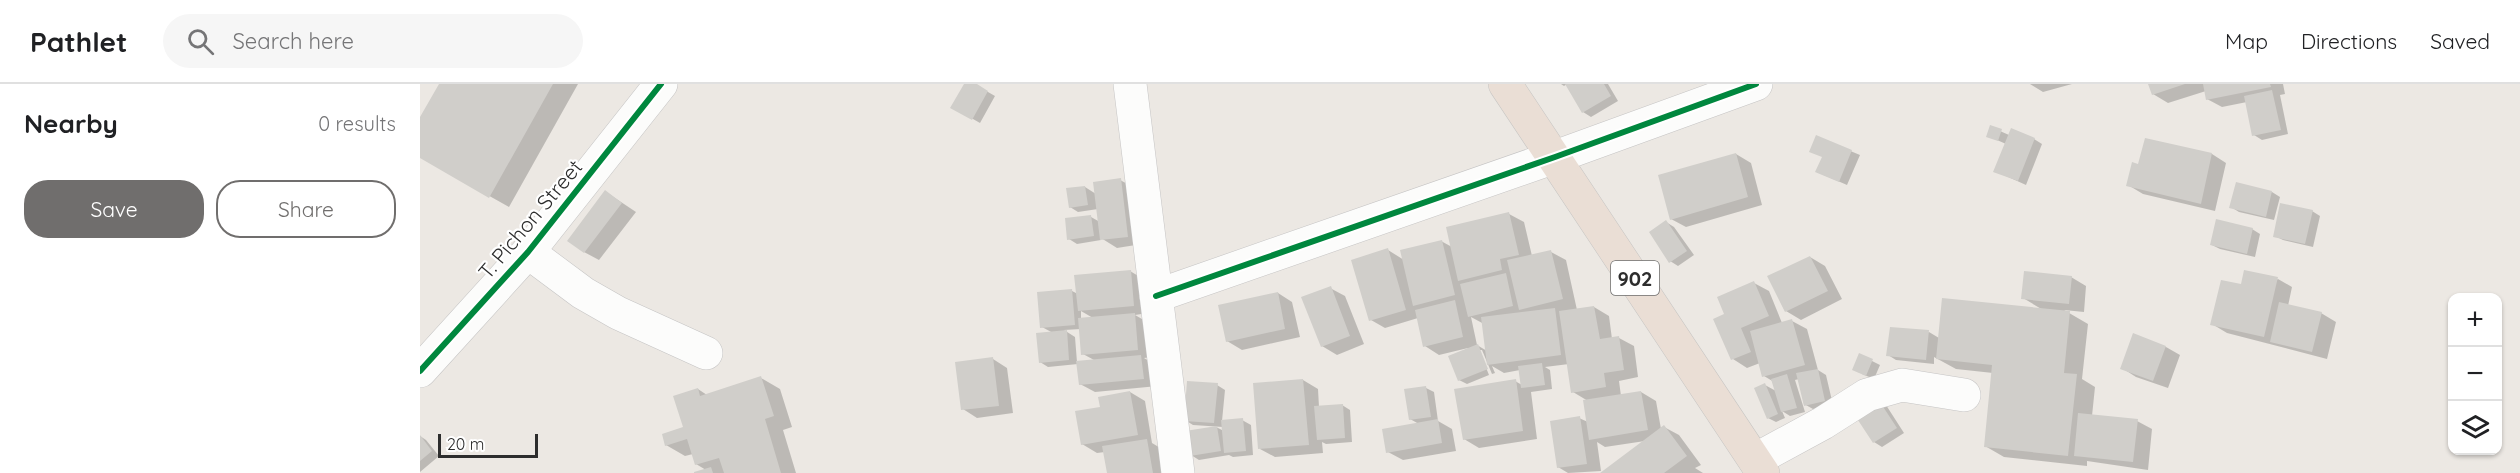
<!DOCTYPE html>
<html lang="en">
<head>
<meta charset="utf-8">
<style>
	body { margin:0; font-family:Quicksand,sans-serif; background:#f6f6f6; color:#202124 }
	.controls { position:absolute; right:18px; bottom:18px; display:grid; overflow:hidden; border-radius:12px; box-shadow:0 2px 4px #0004 }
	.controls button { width:54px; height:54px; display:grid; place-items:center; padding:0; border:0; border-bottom:2px solid #e0e0e0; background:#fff; color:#202124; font:30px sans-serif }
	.scale { position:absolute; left:18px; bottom:15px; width:100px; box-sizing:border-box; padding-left:6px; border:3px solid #2d2d2d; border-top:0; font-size:16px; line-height:21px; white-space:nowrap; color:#2d2d2d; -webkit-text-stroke:4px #fff; paint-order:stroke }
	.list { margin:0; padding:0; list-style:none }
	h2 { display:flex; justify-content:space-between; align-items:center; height:78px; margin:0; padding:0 24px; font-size:26px }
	h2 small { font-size:20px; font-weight:400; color:#757577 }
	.actions { display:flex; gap:12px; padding:18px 24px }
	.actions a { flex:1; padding:14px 0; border:2px solid #706e6d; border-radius:24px; text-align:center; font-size:21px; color:#706e6d }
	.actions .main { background:#706e6d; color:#fff }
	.icon { flex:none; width:33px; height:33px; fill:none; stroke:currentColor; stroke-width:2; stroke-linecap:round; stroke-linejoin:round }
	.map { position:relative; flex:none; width:2100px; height:389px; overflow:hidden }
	header { display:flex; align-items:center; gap:36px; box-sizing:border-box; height:84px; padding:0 30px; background:#fff; border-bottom:2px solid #e0e0e0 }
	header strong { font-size:28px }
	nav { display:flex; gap:33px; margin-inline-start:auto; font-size:21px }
	.search { width:420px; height:54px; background:#f6f6f6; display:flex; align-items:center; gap:15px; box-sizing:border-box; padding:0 21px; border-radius:33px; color:#757577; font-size:22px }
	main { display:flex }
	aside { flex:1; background:#fff }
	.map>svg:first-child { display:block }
</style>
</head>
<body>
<header>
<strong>Pathlet</strong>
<div class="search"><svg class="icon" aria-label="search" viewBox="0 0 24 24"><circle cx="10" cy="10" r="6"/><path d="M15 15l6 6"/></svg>Search here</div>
<nav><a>Map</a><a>Directions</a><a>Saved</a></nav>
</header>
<main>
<aside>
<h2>Nearby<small>0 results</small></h2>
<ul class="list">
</ul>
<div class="actions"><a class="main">Save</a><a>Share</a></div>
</aside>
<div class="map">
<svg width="2100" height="389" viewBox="0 0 2100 389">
	<rect width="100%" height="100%" fill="#ece8e3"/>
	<path fill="#0003" fill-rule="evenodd" d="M20 0H158L89 123 0 73V36Z
		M545 0H554L575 12 560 39 532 23Z
		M1141 0H1188L1198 17 1171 33 1163 28 1147 0 1144 2Z
		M1610 0H1652L1623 8Z
		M1730 0H1863L1865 10 1860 11 1868 50 1842 56 1834 51 1827 18 1802 23 1787 15 1786 7 1748 19 1733 10Z
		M1571 43 1589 51 1614 55 1622 60 1606 101 1575 87 1586 60 1568 52Z
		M1397 53 1440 71 1427 101 1397 88 1403 73Z
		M1726 55 1792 70 1806 79 1795 127 1723 110 1708 101 1719 82Z
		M1316 70 1331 79 1342 121 1266 143 1251 135Z
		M700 96 715 104 722 160 697 164 681 154V156L657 160 649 155 671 133 680 138 678 125 658 128 650 123 665 103 676 110Z
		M186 108 216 128 179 176 164 168Z
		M1852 108 1860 113 1854 136 1819 128 1811 123Z
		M1892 127 1900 132 1893 163 1863 156 1855 152Z
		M1089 130 1104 138 1112 172 1131 168 1146 176 1157 226 1174 223 1189 232 1192 255 1199 254 1214 262 1218 293 1199 297 1201 312 1221 308 1236 317 1241 345 1244 343 1259 351 1281 381 1275 384 1283 389H1183L1225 357 1185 363 1177 358 1181 387 1148 389 1138 383 1159 334 1168 338V317L1153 308 1149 280 1125 283 1130 286 1132 305 1111 308 1117 355 1059 364 1044 355 1095 297 1102 301 1100 286 1084 289 1072 282 1075 289 1072 290 1062 266H1059L1069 291 1047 300 1039 296 1048 264 1019 271 1005 262 998 234 965 244 951 236 968 166 984 176 1021 157 1032 163ZM1051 233 1064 240 1067 267 1057 261Z
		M1246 138 1254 143 1274 171 1258 182 1250 177Z
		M1832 145 1840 150 1835 173 1800 165 1792 161Z
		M1390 173 1405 182 1422 215 1381 236 1366 227Z
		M710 187 725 196 728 229 715 231 729 239 732 273 724 274 736 281 738 302 675 308 660 300 658 280 628 283 620 278 633 249 622 243 652 207 658 210ZM661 227 673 234 661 235ZM661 245 663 270 674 276 657 278 655 253 644 246Z
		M1651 193 1666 202 1664 228 1644 226 1668 240 1662 295 1675 303 1672 332 1717 337 1732 345 1728 386 1667 377V382L1584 373 1565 362 1573 289 1536 285 1514 273V280L1476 276 1468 271 1509 248 1519 254 1623 226 1603 214Z
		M1858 195 1872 203 1868 222 1901 229 1916 238 1907 275 1807 249 1792 240Z
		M1334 199 1349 207 1362 239 1372 237 1387 245 1398 286 1406 291 1413 321 1393 325 1384 320 1379 295 1375 296 1385 328 1370 332 1362 327 1365 334 1356 338 1348 334 1345 301 1356 307 1354 298 1344 292 1340 279 1327 284 1313 275 1306 231Z
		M910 204 925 212 944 260 917 271 902 262Z
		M858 209 872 218 880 253 822 266 807 257Z
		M1714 251 1746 263 1760 271 1748 304 1716 293 1702 284Z
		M1440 271 1460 281 1454 295 1442 290Z
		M573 275 587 284 593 329 557 334 543 325Z
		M341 294 360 305 372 343 363 346 376 389H277L286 386 276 380 273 370 265 372 246 361 264 344 278 305 287 311Z
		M883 296 898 305 899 323 922 321 930 326 932 358 906 360 902 358 903 369 855 373 840 365Z
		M797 301 805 306 802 337 822 336 831 341 833 371 813 373 809 371 779 376 771 371 796 343 804 347 803 343 773 341 765 336Z
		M1006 304 1014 308 1018 337 1032 345 1036 367 983 376 968 368 999 340 990 335Z
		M710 308 725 317 732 359 742 365 746 389H688L685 368 677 369 662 360 682 324Z
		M1466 321 1484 349 1462 363 1454 358 1436 331Z
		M0 352 6 356 19 372 0 388Z"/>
	<path fill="#d0ceca" d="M19 0H133L69 114 0 74V33Z
		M544 0H557L568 7 552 36 530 24Z
		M1145 0H1184L1191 12 1162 29Z
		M1728 0H1765L1732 11Z
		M1783 0H1850L1851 3 1786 16Z
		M1852 6 1861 46 1832 52 1824 12Z
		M1570 41 1582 45 1578 57 1566 53Z
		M1591 44 1615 54 1598 97 1573 88Z
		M1396 51 1432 66 1419 98 1395 88 1402 73 1389 68Z
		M1725 54 1792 69 1781 120 1706 102 1712 78 1718 80Z
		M1316 69 1328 113 1250 136 1238 91Z
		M701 94 708 153 680 156 673 98Z
		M1816 98 1852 107 1846 133 1809 124Z
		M665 102 668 121 649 124 646 104Z
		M185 106 202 119 164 169 147 157Z
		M1860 119 1893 126 1885 160 1853 153Z
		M1089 128 1099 171 1080 175 1082 186 1038 197 1026 143Z
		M671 131 674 152 647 156 645 134Z
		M1796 135 1833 144 1827 170 1790 161Z
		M1246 136 1267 167 1249 179 1229 148Z
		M1022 156 1035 211 993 222 980 166Z
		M968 164 986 226 949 237 931 176Z
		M1131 166 1143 215 1099 226 1087 176Z
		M1390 172 1408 207 1365 228 1347 192Z
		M711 186 714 222 658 227 654 191Z
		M1824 186 1858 193 1844 253 1790 241 1801 196 1821 200Z
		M1604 187 1652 192 1649 220 1601 215Z
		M1086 189 1093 222 1048 233 1040 200Z
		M1334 197 1349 232 1321 244 1331 268 1311 276 1293 235 1304 230 1297 213Z
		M911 202 930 252 901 263 881 213Z
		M652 205 655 241 620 244 617 208Z
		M858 208 865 245 806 258 798 221Z
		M1522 214 1650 227 1644 289 1657 290 1648 372 1564 363 1572 281 1516 275Z
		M1035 216 1043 253 1003 263 995 226Z
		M1859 218 1902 228 1892 268 1850 258Z
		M1174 222 1180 255 1199 252 1204 286 1184 289 1186 303 1151 309 1139 227Z
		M1135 224 1141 271 1067 281 1061 233Z
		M715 229 718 266 661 271 658 234Z
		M1372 235 1385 281 1342 293 1330 247Z
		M1470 243 1509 246 1506 276 1466 272Z
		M647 246 649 276 619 279 616 249Z
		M1713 249 1746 262 1733 297 1700 285Z
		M1058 260 1068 285 1038 297 1028 272Z
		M1439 269 1453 275 1446 292 1432 286Z
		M721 271 724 295 659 301 656 277Z
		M573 273 579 322 541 326 535 278Z
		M1122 279 1125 301 1101 304 1098 282Z
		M1398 285 1405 317 1384 322 1376 289Z
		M1367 290 1377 324 1361 328 1351 295Z
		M341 292 354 332 345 335 361 389H304L299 374 275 381 267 355 245 362 242 350 263 343 253 312 278 304 280 312Z
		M883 295 889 361 838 365 833 299Z
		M1096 295 1103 347 1043 356 1034 305Z
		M767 297 798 299 794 339 764 337Z
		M1345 299 1358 330 1347 335 1334 304Z
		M1006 302 1011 333 989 336 984 305Z
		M710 307 718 351 661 361 655 327 680 323 678 313Z
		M1221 307 1228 346 1169 356 1163 316Z
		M1458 315 1477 344 1453 359 1434 330Z
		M923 320 925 354 897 356 894 322Z
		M1658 329 1718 335 1713 378 1654 372Z
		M1160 332 1167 380 1137 384 1130 337Z
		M823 334 826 367 804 369 801 336Z
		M1018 335 1022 359 966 369 962 345Z
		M1244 341 1267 372 1244 389H1180Z
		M797 342 801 367 770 372 765 347Z
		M0 351 12 367 0 377Z
		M727 355 733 389H687L682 362Z
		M291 383 293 389H274V388Z"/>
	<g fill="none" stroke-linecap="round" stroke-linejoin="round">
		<g stroke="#c5c4c4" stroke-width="34">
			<path id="minor" d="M710 0 758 389
				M108 168 163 209 198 229 286 269
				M736 212 1135 73 1336 0
				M0 287 108 168 241 0
				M1335 376 1403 339 1447 311 1482 301 1544 311"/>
		</g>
		<g stroke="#c6c5c3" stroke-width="34">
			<path id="highway" d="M1085 0 1343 389"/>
		</g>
		<use href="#minor" stroke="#fcfcfb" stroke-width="33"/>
		<use href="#highway" stroke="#eaded5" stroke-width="33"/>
		<g stroke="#fff" stroke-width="10">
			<path id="cycleway" d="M736 212 1135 73 1336 0
				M0 287 108 168 241 0"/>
		</g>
		<use href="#cycleway" stroke="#00873e" stroke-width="6"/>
	</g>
	<g text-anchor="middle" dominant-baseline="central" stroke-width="4.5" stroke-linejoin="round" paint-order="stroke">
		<rect fill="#fff" stroke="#6c6c6c" stroke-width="1.5" x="1191" y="177" width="48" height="34" rx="4.5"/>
		<g font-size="20" font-weight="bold" fill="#2d2d2d">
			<text x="1215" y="194">902</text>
		</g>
		<g font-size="21" fill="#2d2d2d" stroke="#fff">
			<text transform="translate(110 135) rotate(-50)">T. Pichon Street</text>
		</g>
	</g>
</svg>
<div class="controls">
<button>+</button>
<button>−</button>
<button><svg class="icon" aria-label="layers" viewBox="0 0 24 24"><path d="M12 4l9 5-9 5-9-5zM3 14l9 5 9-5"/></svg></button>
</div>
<div class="scale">20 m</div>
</div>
</main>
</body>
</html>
